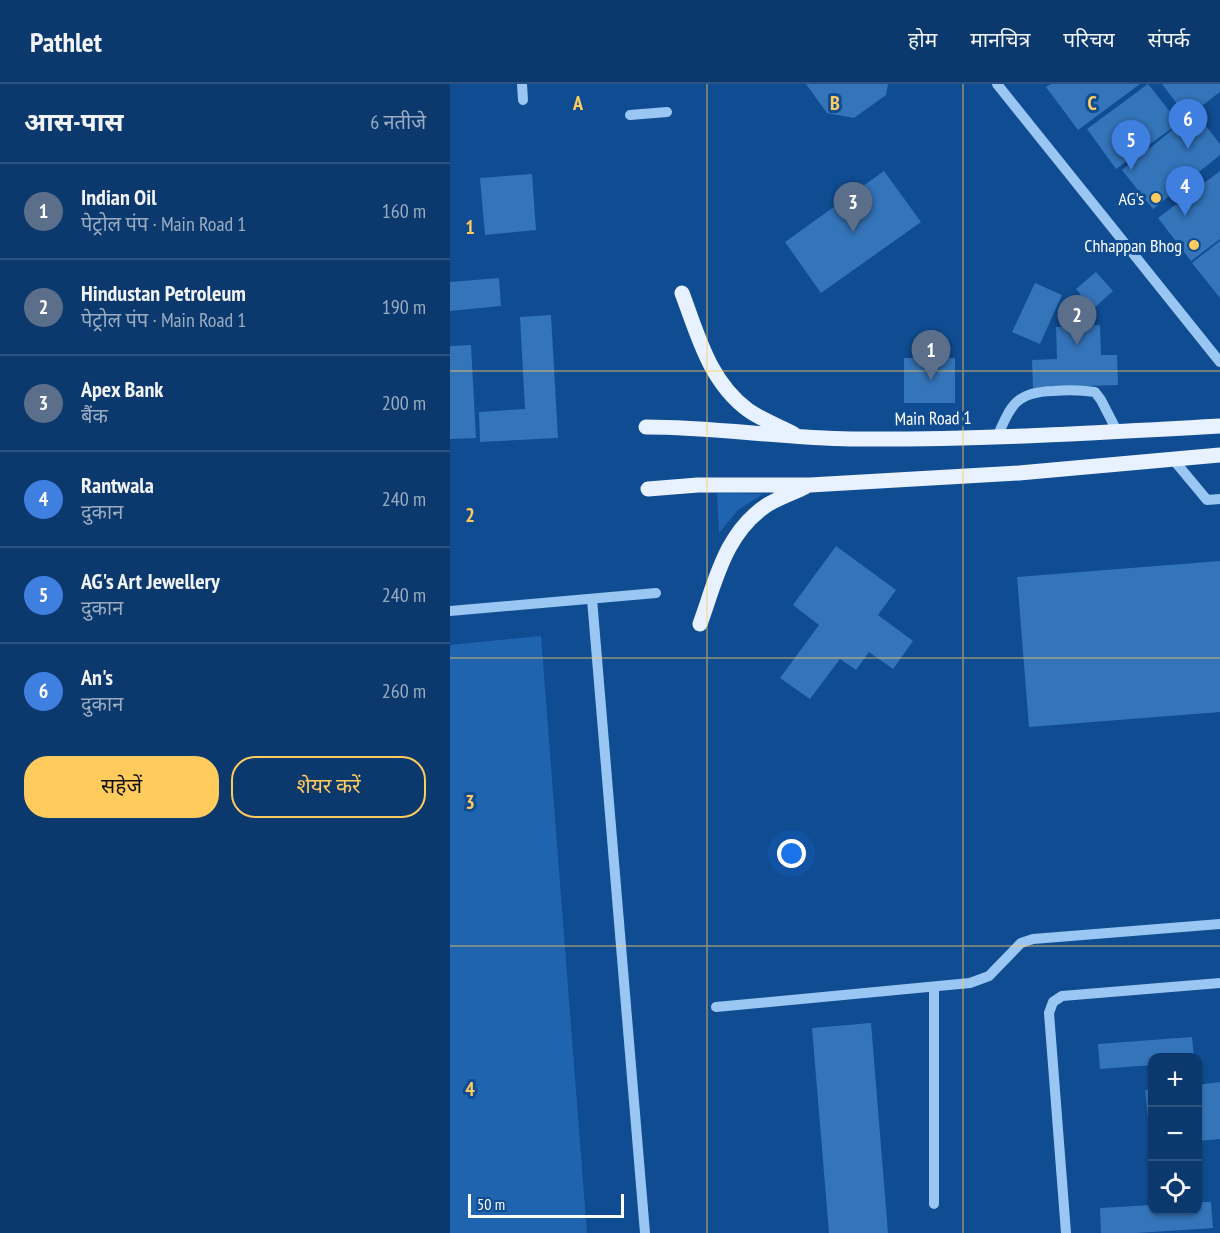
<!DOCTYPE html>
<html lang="hi">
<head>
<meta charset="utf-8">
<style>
	body { margin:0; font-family:"PT Sans Narrow","Noto Sans Devanagari",sans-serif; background:#1a4475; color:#f1f3f6 }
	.controls { position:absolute; right:18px; bottom:18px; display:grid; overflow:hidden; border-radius:12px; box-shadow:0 2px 4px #0004 }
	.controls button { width:54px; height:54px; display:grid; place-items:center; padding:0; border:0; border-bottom:2px solid #2c5380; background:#0c396d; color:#f1f3f6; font:30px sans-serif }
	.scale { position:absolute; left:18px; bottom:15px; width:156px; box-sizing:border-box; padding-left:6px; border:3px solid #fff; border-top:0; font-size:16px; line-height:21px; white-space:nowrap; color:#fff; -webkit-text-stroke:4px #104c91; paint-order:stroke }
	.you { position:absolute; left:342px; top:770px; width:21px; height:21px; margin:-15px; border:4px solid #fff; border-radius:50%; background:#1a73e8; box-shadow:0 0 0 9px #1a73e833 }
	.badge { display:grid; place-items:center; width:39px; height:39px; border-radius:50%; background:#ffcb5d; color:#fff; font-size:20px; font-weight:700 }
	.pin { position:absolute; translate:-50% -50px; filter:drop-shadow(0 2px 3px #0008) }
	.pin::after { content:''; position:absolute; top:32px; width:21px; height:18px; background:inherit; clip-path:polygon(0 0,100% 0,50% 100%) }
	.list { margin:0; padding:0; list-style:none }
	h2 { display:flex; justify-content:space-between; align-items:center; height:78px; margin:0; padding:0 24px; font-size:26px }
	h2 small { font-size:20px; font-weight:400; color:#9aacc2 }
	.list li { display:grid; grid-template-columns:39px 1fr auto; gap:18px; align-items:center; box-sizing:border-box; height:96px; padding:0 24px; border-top:2px solid #2c5380 }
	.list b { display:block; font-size:22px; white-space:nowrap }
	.list p { margin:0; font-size:20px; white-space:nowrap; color:#9aacc2 }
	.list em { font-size:20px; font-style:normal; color:#9aacc2 }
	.actions { display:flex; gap:12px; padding:18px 24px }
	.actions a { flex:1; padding:14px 0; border:2px solid #ffcb5d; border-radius:24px; text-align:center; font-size:21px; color:#ffcb5d }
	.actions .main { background:#ffcb5d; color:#111 }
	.icon { flex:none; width:33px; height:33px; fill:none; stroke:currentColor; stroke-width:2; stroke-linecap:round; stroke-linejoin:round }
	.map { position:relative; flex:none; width:770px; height:1149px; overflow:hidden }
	header { display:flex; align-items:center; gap:36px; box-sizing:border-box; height:84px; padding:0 30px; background:#0c396d; border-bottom:2px solid #2c5380 }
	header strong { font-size:28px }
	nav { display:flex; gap:33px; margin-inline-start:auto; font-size:21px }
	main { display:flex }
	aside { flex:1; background:#0c396d }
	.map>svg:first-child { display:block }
</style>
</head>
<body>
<header>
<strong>Pathlet</strong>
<nav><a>होम</a><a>मानचित्र</a><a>परिचय</a><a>संपर्क</a></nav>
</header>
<main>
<aside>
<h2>आस-पास<small>6 नतीजे</small></h2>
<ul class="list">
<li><span class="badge" style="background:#5c6f8a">1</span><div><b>Indian Oil</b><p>पेट्रोल पंप · Main Road 1</p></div><em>160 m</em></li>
<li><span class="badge" style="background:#5c6f8a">2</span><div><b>Hindustan Petroleum</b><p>पेट्रोल पंप · Main Road 1</p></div><em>190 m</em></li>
<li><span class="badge" style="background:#5c6f8a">3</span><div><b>Apex Bank</b><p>बैंक</p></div><em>200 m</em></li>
<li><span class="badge" style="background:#3f7fe0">4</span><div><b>Rantwala</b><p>दुकान</p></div><em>240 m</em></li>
<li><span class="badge" style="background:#3f7fe0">5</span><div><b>AG's Art Jewellery</b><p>दुकान</p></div><em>240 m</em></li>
<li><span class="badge" style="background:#3f7fe0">6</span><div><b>An's</b><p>दुकान</p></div><em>260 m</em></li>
</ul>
<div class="actions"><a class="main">सहेजें</a><a>शेयर करें</a></div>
</aside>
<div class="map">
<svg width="770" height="1149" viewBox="0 0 770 1149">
	<rect width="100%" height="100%" fill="#104c91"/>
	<path fill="#1e64af" d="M267 409 313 410 288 426 269 449Z
		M91 552 137 1149H0V561Z"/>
	<path fill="#3474b9" d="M356 0H438L436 11 404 34 377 29Z
		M601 0H690L628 46 596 3Z
		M698 0 729 39 666 85 637 45Z
		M712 0H770V8L737 33Z
		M745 28 770 60V71L703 125 672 86Z
		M434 87 471 138 371 209 335 158Z
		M770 87V155L741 177 708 134Z
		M82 90 86 146 35 151 30 94Z
		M770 157V214L742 179Z
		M646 188 663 207 643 225 626 205Z
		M49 194 51 222 0 227V198Z
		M585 199 612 211 590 260 562 248Z
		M101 231 108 354 30 358 29 328 75 325 70 233Z
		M650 241 651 271H667L668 301 583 304 582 276 607 275 606 243Z
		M21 261 26 354 0 355V262Z
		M454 274H505V319H454Z
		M386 462 446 506 428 531 463 557 443 585 419 568 406 586 390 575 360 615 330 594 369 541 343 521Z
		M770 477V628L579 643 567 493Z
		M421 939 438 1149H379L362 944Z
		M742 953 744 974H702V981L650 985 648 960Z
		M770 998V1055L748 1057V1001Z
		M702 1005V1064H701L695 1006Z
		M748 1118H761L763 1144 687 1149H651L650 1124 702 1121V1126H748Z"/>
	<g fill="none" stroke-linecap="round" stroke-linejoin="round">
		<path stroke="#9ac6f3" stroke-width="10" d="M72 0 73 16
			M547 0 770 278
			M180 31 217 28
			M547 353C561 321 566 308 603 307 617 306 631 306 645 308L651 316 667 347
			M722 374 757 416 770 415
			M142 515 195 1149
			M0 527 206 509
			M484 903V1120
			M266 923 520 899 539 892 571 859 583 855 770 840
			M616 1149 599 929 603 918 612 912 770 899"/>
		<path stroke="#e7f1ff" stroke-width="15" d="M232 209C248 251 259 297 298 326 312 336 329 342 344 350
			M196 343C264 343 332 354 401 355 524 356 647 349 770 342
			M198 405 248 401H360L569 389 770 371
			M250 540C266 496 275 449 317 421 328 414 343 409 355 403"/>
	</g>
	<path fill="none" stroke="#ffcb5d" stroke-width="1.5" stroke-opacity="0.55" d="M257 0V1149M513 0V1149M0 287H770M0 574H770M0 862H770"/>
	<g fill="#ffcb5d" stroke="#104c91" stroke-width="2">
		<circle cx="706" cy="114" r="6"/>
		<circle cx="744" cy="161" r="6"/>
	</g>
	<g text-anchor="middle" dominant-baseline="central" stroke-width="6" stroke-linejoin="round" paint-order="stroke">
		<g font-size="18" fill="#fff" stroke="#104c91" text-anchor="end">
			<text x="694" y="114">AG's</text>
			<text x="732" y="161">Chhappan Bhog</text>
		</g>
		<g font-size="18" fill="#fff" stroke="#104c91">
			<text transform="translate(483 334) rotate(-1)">Main Road 1</text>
		</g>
	</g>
	<g font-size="20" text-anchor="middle" font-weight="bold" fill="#ffcb5d" stroke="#104c91" stroke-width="6" stroke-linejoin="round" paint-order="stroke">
		<text x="128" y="26">A</text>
		<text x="385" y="26">B</text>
		<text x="642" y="26">C</text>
		<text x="20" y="150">1</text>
		<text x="20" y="438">2</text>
		<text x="20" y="725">3</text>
		<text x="20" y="1012">4</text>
	</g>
</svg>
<div class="controls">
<button>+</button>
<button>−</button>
<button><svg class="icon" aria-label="locate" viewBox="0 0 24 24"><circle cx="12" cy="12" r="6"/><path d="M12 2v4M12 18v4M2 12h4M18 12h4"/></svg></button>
</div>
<div class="scale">50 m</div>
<div class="you"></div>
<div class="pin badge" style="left:481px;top:296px;background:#5c6f8a">1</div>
<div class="pin badge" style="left:627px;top:261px;background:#5c6f8a">2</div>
<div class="pin badge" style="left:403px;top:148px;background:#5c6f8a">3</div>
<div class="pin badge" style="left:735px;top:132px;background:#3f7fe0">4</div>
<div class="pin badge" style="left:681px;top:86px;background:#3f7fe0">5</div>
<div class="pin badge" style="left:738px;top:65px;background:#3f7fe0">6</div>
</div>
</main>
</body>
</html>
